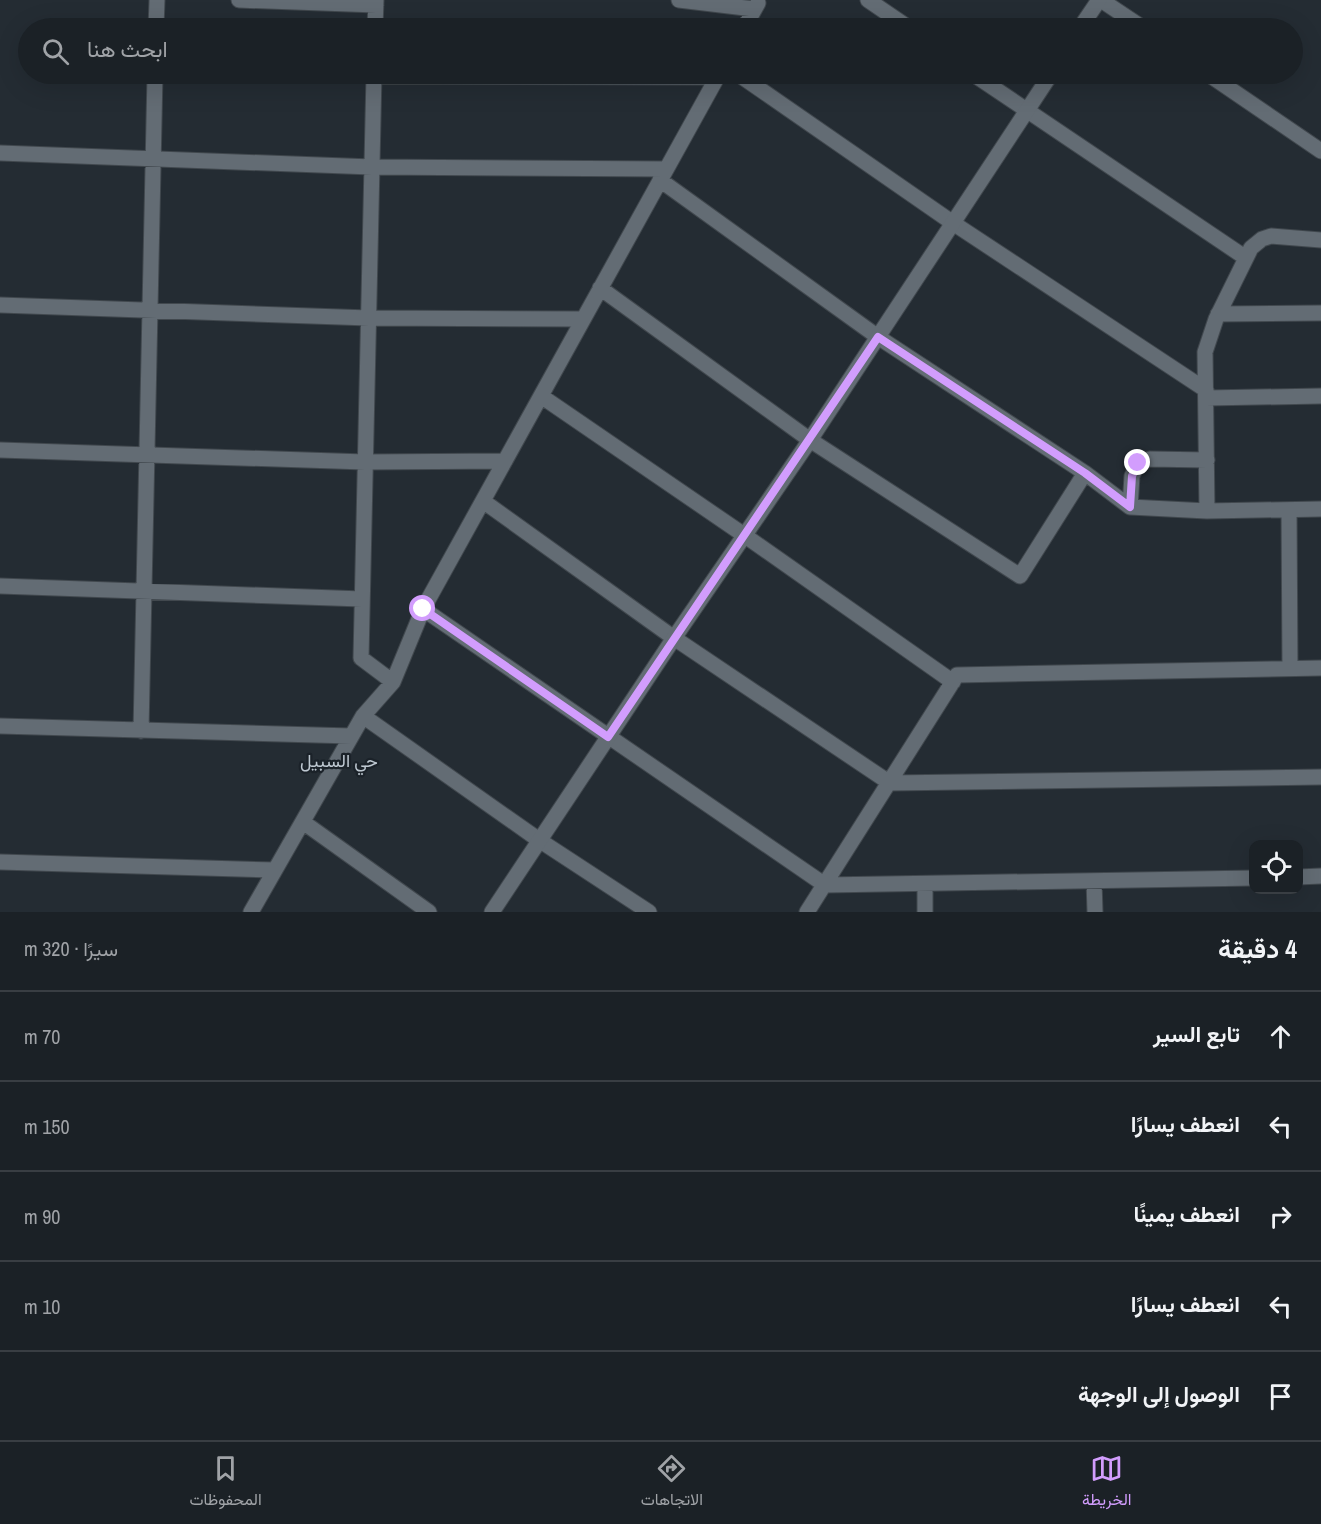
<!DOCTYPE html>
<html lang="ar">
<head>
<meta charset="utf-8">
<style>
	body { margin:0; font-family:"Archivo Narrow",Vazirmatn,sans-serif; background:#24292e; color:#f1f3f6; direction:rtl }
	.controls { position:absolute; right:18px; bottom:18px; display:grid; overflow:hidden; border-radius:12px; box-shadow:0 6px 24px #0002 }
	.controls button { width:54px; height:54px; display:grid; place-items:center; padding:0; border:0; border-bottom:2px solid #393e43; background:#1b2126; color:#f1f3f6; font:30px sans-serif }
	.stop { position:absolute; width:18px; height:18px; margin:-14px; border:4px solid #d29dfd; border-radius:50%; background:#fff }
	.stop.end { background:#d29dfd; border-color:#fff; box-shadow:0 2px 6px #0008 }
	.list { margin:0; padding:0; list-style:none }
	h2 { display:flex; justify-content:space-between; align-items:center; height:78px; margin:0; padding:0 24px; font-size:26px }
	h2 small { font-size:20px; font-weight:400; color:#a0a3a7 }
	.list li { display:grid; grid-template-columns:39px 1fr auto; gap:18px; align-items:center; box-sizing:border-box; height:90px; padding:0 24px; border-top:2px solid #393e43 }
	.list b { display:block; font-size:22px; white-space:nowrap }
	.list em { font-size:20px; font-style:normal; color:#a0a3a7 }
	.icon { flex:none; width:33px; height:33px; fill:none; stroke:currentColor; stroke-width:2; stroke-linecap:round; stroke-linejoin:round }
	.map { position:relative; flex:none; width:1321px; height:912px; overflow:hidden; direction:ltr }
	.search { position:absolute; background:#1b2126; box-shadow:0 6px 24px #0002; left:18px; right:18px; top:18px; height:66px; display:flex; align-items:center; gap:15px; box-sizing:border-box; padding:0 21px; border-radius:33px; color:#a0a3a7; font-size:22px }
	.sheet { height:528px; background:#1b2126 }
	nav { display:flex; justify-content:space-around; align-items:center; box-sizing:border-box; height:84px; border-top:2px solid #393e43; background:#1b2126; font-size:16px; color:#a0a3a7 }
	nav a { display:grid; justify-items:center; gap:3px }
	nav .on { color:#d29dfd }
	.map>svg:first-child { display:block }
</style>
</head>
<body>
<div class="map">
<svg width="1321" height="912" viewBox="0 0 1321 912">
	<rect width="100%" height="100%" fill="#242c33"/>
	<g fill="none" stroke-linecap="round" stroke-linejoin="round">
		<g stroke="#41484e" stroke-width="17">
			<path id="street" d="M239 0 376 5
				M679 0 754 9
				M868 0 909 28
				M1101 0 1143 28
				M156 28 157 0
				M375 28 376 0
				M744 28 758 3
				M374 74 361 658 393 682
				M738 74 953 223 1206 390
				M973 74 1246 258
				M1208 74 1321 151
				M374 76 717 77
				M0 153 372 167 666 169
				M660 180 878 337 1085 473 1130 507 1207 511 1321 509
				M600 288 810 440 1020 576 1085 473
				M0 305 369 318 583 319
				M1218 314 1321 313
				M541 396 744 535 953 682
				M1206 398 1321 396
				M0 450 365 462 505 461
				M483 501 674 638 890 783 1321 777
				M1130 507 1132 476 1138 463 1150 459 1207 460
				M1289 510 1290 668
				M1207 511 1205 352 1216 319 1251 248 1262 239 1271 236 1321 240
				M0 586 362 599
				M423 609 825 885 1254 878
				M363 716 539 840 649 912
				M0 726 351 736
				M141 731 155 74
				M303 822 429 912
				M0 862 275 870
				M1298 877 1321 876
				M1094 881 1095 912
				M925 884V912
				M251 912 363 716 393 682 423 609 719 74
				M807 912 957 675 1321 668"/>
		</g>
		<g stroke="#41484e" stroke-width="17">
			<path id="secondary" d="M1080 28 1099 0
				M492 912 674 638 810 440 1051 74"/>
		</g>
		<use href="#street" stroke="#636c74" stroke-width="15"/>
		<use href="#secondary" stroke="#636c74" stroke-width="15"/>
	</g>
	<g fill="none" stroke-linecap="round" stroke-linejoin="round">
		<path stroke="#d29dfd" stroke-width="8" d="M423 609 608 737 878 337 1085 473 1130 507 1132 476 1138 463"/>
	</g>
	<g text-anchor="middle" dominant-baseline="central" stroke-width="4.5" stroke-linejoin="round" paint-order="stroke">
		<g font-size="18" fill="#bec8d1" stroke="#1b2229">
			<text x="339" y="760">حي السبيل</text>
		</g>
	</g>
</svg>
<div class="controls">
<button><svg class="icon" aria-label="locate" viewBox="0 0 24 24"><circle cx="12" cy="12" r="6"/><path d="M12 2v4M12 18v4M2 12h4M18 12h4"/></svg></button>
</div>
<div class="stop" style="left:423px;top:609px"></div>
<div class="stop end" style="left:1138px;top:463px"></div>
<div class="search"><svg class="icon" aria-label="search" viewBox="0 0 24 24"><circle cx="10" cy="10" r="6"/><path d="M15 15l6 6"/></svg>ابحث هنا</div>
</div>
<section class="sheet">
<h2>4 دقيقة<small>سيرًا · 320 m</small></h2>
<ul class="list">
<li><svg class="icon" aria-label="ahead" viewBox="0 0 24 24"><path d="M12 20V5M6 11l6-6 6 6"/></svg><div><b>تابع السير</b></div><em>70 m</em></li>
<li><svg class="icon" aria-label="left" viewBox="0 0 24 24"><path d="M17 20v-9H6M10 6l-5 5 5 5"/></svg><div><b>انعطف يسارًا</b></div><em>150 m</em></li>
<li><svg class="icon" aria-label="right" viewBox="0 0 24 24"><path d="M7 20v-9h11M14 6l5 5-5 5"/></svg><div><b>انعطف يمينًا</b></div><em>90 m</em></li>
<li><svg class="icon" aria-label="left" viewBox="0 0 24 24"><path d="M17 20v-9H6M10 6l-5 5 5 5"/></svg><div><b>انعطف يسارًا</b></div><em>10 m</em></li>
<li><svg class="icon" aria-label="arrive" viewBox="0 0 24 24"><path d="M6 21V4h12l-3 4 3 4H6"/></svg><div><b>الوصول إلى الوجهة</b></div></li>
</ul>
</section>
<nav>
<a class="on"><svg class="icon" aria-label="map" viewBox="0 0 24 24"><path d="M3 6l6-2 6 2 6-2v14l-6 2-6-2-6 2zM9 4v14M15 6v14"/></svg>الخريطة</a>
<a><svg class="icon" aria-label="directions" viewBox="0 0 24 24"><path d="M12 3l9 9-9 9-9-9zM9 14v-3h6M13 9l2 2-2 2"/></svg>الاتجاهات</a>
<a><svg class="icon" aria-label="saved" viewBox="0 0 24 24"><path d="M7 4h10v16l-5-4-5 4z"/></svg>المحفوظات</a>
</nav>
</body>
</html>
